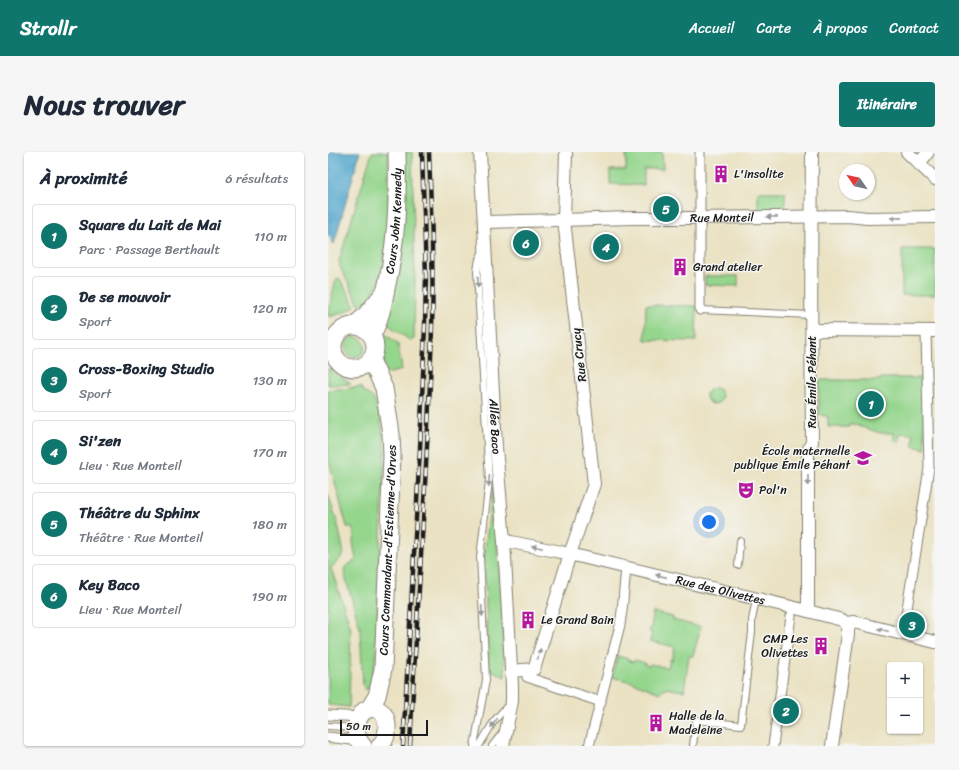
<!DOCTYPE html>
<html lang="fr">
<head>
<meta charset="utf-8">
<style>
	body { margin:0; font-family:Sriracha,sans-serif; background:#f6f6f7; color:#1f2937 }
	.controls { position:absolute; right:12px; bottom:12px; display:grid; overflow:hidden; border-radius:4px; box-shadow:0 1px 3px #0004 }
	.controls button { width:36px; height:36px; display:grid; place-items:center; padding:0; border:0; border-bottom:1px solid #e0e1e3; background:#fff; color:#1f2937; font:20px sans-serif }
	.compass { position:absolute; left:511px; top:12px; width:36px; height:36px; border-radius:50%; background:#fff; box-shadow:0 1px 3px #0004; rotate:304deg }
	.scale { position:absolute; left:12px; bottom:10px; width:88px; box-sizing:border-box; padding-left:4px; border:2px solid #1c1c1c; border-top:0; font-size:11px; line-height:14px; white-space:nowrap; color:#1c1c1c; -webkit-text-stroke:3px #f6f6f2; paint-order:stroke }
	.you { position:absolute; left:381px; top:370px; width:14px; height:14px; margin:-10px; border:3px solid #fff; border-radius:50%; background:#1a73e8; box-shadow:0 0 0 6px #1a73e833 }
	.badge { display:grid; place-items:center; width:26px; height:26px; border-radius:50%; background:#0f766e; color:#fff; font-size:13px; font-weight:700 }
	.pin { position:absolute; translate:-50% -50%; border:2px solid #fff; box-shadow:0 1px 4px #0006 }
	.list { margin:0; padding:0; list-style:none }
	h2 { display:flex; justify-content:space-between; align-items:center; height:52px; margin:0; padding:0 16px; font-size:17px }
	h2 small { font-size:13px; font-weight:400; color:#747a83 }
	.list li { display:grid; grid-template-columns:26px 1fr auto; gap:12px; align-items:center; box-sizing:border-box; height:64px; margin:0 8px 8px; padding:0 8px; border:1px solid #e0e1e3; border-radius:4px }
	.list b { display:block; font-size:15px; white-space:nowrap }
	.list p { margin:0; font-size:13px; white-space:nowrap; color:#747a83 }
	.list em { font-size:13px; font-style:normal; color:#747a83 }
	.map { position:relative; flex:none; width:607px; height:594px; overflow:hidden; border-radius:4px }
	header { display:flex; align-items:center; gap:24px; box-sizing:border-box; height:56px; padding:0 20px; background:#0f766e; color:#fff }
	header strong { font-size:19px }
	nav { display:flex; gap:22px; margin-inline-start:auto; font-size:14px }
	.intro { display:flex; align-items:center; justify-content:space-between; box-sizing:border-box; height:96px; padding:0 24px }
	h1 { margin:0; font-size:28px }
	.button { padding:10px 18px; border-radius:4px; background:#0f766e; color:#fff; font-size:14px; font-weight:700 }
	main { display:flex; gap:24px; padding:0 24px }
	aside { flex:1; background:#fff; border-radius:4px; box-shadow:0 1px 3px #0004 }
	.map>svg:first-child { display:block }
</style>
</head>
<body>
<header>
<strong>Strollr</strong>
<nav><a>Accueil</a><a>Carte</a><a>À propos</a><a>Contact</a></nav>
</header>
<div class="intro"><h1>Nous trouver</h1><a class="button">Itinéraire</a></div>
<main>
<aside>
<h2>À proximité<small>6 résultats</small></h2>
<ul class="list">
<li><span class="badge">1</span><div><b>Square du Lait de Mai</b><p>Parc · Passage Berthault</p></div><em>110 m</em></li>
<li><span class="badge">2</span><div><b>De se mouvoir</b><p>Sport</p></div><em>120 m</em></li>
<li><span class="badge">3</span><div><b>Cross-Boxing Studio</b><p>Sport</p></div><em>130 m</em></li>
<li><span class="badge">4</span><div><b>Si'zen</b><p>Lieu · Rue Monteil</p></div><em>170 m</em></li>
<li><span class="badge">5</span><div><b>Théâtre du Sphinx</b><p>Théâtre · Rue Monteil</p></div><em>180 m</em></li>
<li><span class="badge">6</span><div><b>Key Baco</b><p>Lieu · Rue Monteil</p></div><em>190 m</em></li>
</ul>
</aside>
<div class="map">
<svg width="607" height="594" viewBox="0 0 607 594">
	<rect width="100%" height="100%" fill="#f6f6f2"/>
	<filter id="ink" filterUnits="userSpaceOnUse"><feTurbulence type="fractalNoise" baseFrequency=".025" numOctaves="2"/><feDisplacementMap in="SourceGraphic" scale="8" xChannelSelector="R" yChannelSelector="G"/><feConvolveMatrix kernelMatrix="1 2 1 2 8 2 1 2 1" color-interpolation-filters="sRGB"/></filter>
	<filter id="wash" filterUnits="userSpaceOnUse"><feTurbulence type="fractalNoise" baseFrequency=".012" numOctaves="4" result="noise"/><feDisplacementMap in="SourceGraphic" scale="16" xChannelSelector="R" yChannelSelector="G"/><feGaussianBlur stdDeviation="0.9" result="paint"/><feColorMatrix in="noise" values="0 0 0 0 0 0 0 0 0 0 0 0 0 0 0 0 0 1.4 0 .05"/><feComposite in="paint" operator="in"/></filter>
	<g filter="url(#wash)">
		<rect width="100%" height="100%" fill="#eae2c3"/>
		<path fill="#95d68d" stroke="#587954" d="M44 0H60C61 33 65 134 35 153L31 152 12 115 11 109Z
			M73 0H84L87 125 86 187 83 189 58 171Z
			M298 0H334L335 17H316V33L282 32V18H298Z
			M430 40H457V59L430 60Z
			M574 97H607V143H574Z
			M377 124H410V134L377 133Z
			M10 126 12 127 27 154 17 160 1 165 0 161 7 131Z
			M318 153 369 154 368 189 317 188Z
			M56 181 70 192 74 218 58 222 53 198Z
			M17 195a10 10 0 1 1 20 0a10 10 0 1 1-20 0Z
			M0 216 23 232 0 233Z
			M553 226H594L597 297 585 294V282L572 281 571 290 566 288V281H552L522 271 521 275H500V265L491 262V228H552Z
			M33 235C35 242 42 242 46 248 54 263 55 283 57 300L47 510 44 527 40 537H36L35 533 32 476 16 420 17 415 28 408 25 390 26 380 23 375H19L0 305V238Z
			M378 244a8 8 0 1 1 16 0a8 8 0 1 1-16 0Z
			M165 335 172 429 177 525 161 517 156 404Z
			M0 342 10 373 16 402 3 416 23 477 21 555 0 553Z
			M325 460 345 465V468L373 475 365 504H361L356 539 337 536 332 541 304 530 283 525 290 504 301 507V509L306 510 307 508 317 511V513L321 514 322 512 340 516 342 507 344 508 347 495 322 489 324 481 321 480 322 477H323Z"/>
		<path fill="#51a6cd" stroke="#366174" d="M0 0H32L6 92 0 82Z"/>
	</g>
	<g filter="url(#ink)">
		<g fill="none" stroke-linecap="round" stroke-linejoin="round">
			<g stroke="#837f70" stroke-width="8">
				<path id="service" d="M372 158 483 163
					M410 413 412 389
					M0 574 27 576
					M146 594 158 528 152 405 161 329 149 119 151 107 155 99
					M151 594 166 569 181 552
					M164 594 175 580
					M365 594 368 568 413 573 424 480V468L428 447"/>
			</g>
			<g stroke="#837f70" stroke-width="11">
				<path id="pedestrian" d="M372 0V158
					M575 482 601 316 598 179
					M198 518 199 525 273 550
					M0 563 31 565
					M0 585 31 589
					M261 594 292 473 294 459 298 416
					M445 594 463 464"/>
			</g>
			<g stroke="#837f70" stroke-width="14">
				<g id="minor">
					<path id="s1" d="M152 0 168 295 176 389 184 534V549L175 594"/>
					<path d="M579 0 607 27"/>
					<path d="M591 12 600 0"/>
					<path id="s2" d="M157 70 305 66H366L520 64 539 66 607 65"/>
					<path d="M484 178 607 179"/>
					<path id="s3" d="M176 389 183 390 233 400 480 459 514 468 518 471 526 470 607 490"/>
					<path d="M480 459V299L484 290C483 193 483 97 484 0"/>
					<path d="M183 519 206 517 242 402 266 332 236 68 238 0"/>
					<path d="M504 594 520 482V476L518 471"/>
				</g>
			</g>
			<g stroke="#837f70" stroke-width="19">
				<g id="secondary">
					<path d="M27 173 38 163 56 141"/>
					<circle cx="26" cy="195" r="21"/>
					<path id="s4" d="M44 183C52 168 55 153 58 137 69 91 70 46 69 0"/>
					<path id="s5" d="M41 557 49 544 55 517 64 304 63 282 56 236 43 208"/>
					<path d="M35 594C25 584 27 567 37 558 60 549 65 581 52 594"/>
				</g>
			</g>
			<use href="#service" stroke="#fff" stroke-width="6"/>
			<use href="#pedestrian" stroke="#fff" stroke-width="9"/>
			<use href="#minor" stroke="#fff" stroke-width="12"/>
			<use href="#secondary" stroke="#fff" stroke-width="17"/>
			<g stroke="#1c1c1c" stroke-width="4.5">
				<path id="rail" d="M75 594 92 297 97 173 98 124 94 0
					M82 594C89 454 100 315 104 175 106 117 103 58 101 0"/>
			</g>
			<use href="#rail" stroke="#f6f6f2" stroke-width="3" stroke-dasharray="9" stroke-linecap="butt"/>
		</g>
		<defs><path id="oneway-solid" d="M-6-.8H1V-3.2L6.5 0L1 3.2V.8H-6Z"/></defs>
		<g fill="#999">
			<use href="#oneway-solid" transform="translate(444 65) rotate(179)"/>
			<use href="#oneway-solid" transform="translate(568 66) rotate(179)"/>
			<use href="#oneway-solid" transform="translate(150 130) rotate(87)"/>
			<use href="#oneway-solid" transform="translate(480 328) rotate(90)"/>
			<use href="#oneway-solid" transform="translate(161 329) rotate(93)"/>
			<use href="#oneway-solid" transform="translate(209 395) rotate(-168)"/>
			<use href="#oneway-solid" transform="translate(333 424) rotate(-167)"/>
			<use href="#oneway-solid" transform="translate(154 459) rotate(87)"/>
			<use href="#oneway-solid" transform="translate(555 478) rotate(-166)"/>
			<use href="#oneway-solid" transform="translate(211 502) rotate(-73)"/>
			<use href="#oneway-solid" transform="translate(166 571) rotate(126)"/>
		</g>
	</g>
	<defs>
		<g id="building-bare" transform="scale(1.38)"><path d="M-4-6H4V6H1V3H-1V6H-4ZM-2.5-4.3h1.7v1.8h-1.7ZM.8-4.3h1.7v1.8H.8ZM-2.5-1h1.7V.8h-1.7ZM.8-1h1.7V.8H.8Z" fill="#b5179e" stroke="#f6f6f2" stroke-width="2.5" paint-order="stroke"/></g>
		<g id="school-bare" transform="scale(1.38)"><path d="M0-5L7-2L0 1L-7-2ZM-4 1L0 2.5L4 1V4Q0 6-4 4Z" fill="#b5179e" stroke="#f6f6f2" stroke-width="2.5" paint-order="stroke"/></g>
		<g id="theatre-bare" transform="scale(1.38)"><path d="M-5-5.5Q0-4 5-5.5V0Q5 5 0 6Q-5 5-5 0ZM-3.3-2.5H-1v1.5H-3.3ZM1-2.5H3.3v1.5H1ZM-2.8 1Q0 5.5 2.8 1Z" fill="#b5179e" stroke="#f6f6f2" stroke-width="2.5" paint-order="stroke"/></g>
	</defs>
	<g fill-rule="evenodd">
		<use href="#building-bare" x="393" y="22"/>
		<use href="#building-bare" x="352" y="115"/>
		<use href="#school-bare" x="535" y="306"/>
		<use href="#theatre-bare" x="418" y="338"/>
		<use href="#building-bare" x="200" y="468"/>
		<use href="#building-bare" x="493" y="494"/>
		<use href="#building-bare" x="328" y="571"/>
	</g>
	<g text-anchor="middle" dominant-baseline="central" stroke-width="3" stroke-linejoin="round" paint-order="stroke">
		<g font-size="12" fill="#1c1c1c" stroke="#f6f6f2" text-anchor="start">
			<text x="406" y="22">L'insolite</text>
			<text x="365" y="115">Grand atelier</text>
			<text x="522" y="299" text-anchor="end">École maternelle<tspan x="522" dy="14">publique Émile Péhant</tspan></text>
			<text x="431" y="338">Pol'n</text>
			<text x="213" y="468">Le Grand Bain</text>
			<text x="480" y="487" text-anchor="end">CMP Les<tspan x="480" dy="14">Olivettes</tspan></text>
			<text x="341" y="564">Halle de la<tspan x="341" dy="14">Madeleine</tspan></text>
		</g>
		<g font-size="12" fill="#1c1c1c" stroke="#f6f6f2">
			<text stroke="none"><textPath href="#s2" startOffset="237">Rue Monteil</textPath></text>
			<text stroke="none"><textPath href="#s4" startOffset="117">Cours John Kennedy</textPath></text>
			<text transform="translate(251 203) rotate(-97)">Rue Crucy</text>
			<text transform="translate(484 230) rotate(-90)">Rue Émile Péhant</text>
			<text stroke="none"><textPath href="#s1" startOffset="275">Allée Baco</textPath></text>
			<text stroke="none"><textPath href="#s5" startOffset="162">Cours Commandant-d'Estienne-d'Orves</textPath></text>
			<text stroke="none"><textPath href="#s3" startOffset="222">Rue des Olivettes</textPath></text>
		</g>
	</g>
</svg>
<div class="controls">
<button>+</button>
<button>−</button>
</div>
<svg class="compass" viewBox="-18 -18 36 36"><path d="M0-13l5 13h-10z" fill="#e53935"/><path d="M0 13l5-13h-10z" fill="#747a83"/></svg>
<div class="scale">50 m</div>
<div class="you"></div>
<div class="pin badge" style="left:543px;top:252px">1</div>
<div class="pin badge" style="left:458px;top:559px">2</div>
<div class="pin badge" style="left:584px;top:473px">3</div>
<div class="pin badge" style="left:278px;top:95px">4</div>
<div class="pin badge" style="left:338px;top:57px">5</div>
<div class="pin badge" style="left:198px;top:91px">6</div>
</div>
</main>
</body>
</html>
